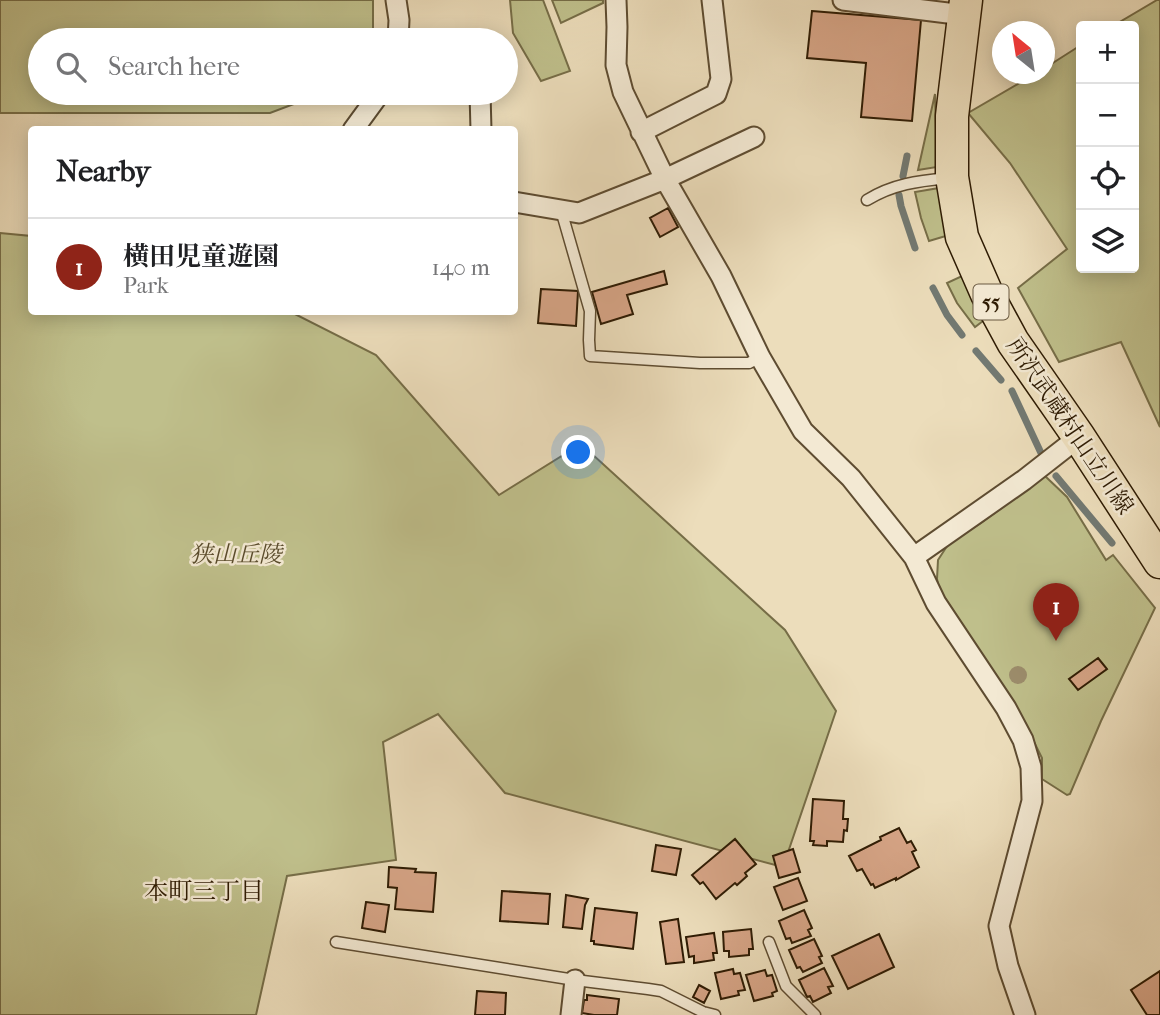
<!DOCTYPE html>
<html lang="en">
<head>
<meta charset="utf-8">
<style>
	body { margin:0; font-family:"IM FELL French Canon","Noto Serif JP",serif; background:#f6f6f6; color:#202124 }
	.controls { position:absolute; right:21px; top:21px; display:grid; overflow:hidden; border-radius:7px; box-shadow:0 4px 18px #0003 }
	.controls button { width:63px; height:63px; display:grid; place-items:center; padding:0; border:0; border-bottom:2px solid #e0e0e0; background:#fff; color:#202124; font:35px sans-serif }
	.compass { position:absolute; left:992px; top:21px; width:63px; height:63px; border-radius:50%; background:#fff; box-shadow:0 4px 18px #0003; rotate:330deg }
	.you { position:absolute; left:579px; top:453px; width:24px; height:24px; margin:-18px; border:5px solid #fff; border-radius:50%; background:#1a73e8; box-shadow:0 0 0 10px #1a73e833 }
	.badge { display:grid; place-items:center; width:46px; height:46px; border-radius:50%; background:#8f2418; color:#fff; font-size:23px; font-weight:700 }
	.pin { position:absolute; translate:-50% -58px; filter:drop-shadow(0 2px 4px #0008) }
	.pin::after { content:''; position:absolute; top:37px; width:24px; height:21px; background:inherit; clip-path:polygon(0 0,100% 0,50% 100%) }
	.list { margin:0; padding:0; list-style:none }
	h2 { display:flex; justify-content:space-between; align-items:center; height:91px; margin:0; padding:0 28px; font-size:30px }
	h2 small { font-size:23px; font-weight:400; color:#757577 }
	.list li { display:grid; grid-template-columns:46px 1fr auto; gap:21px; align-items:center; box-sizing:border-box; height:98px; padding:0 28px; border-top:2px solid #e0e0e0 }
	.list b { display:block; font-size:26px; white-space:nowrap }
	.list p { margin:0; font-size:23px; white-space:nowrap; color:#757577 }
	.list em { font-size:23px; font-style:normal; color:#757577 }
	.icon { flex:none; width:38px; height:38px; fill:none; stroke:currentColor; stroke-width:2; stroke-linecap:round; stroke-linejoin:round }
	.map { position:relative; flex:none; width:1160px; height:1015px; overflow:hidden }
	.search { position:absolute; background:#fff; box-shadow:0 4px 18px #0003; left:28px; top:28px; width:490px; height:77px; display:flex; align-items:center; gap:18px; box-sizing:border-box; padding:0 24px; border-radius:38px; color:#757577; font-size:26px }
	.panel { position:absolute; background:#fff; box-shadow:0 4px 18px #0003; left:28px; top:126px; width:490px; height:189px; border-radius:7px }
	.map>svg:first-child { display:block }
</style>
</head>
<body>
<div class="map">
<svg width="1160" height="1015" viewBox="0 0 1160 1015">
	<rect width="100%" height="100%" fill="#ecddbb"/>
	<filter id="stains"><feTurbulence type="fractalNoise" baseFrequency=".00286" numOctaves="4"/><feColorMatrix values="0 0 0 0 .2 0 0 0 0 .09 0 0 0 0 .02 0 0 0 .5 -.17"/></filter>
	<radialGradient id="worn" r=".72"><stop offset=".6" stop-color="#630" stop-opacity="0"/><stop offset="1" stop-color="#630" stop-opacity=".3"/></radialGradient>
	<path fill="#bfbf8b" stroke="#766d47" stroke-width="2" d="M0 0H373V40H40V93H323L270 113H0Z
		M510 0H543L570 71 541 81 513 33Z
		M552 0H603V3L561 23Z
		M1157 0H1160V427L1121 342 1059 362 1018 288 1067 249 1010 163 968 113 1035 74H1044L1045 68 1081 45V268H1134V26H1113Z
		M935 94 937 167 918 170Z
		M939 188 949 235 929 241 921 218 915 192Z
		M0 233 31 236 32 312H291L376 355 499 495 581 444 785 630 836 711 783 867 505 793 438 714 383 742 396 860 287 876 256 1015H0Z
		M962 276 983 321 975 327 957 303 947 283Z
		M1045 476 1067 497 1106 560 1113 555 1155 608 1101 721 1070 794 1067 795 1042 779V758L1033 740 1000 682 939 589 937 579 938 560 949 543 981 523Z"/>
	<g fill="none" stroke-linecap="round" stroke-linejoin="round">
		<path stroke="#727972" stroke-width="7" d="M903 176 907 156
			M899 195 901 206 915 248
			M933 288 947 315 962 335
			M976 351 1001 380
			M1012 391 1041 453
			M1056 476 1112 543"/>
	</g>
	<path fill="#d7a587" stroke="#2e1b03" stroke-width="2" d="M812 11 921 20 912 121 861 117 866 63 807 58Z
		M668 208 678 227 660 237 650 218Z
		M664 271 667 284 627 295 633 314 601 324 592 292Z
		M541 289 578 291 576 326 538 323Z
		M1098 658 1107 669 1078 690 1069 679Z
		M813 799 844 801 843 819H848L847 831 844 830 843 842 827 841V846L813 845 814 841H810Z
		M899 828 907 843 911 841 916 850 912 852 919 867 896 880V878L875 888 873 884 871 885 862 869 857 871 849 856 881 840 880 837Z
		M735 839 756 864 745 873 747 876 737 885 735 883 716 899 703 882 700 884 692 875Z
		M656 845 681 849 676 875 652 871Z
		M793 849 800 872 779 878 773 856Z
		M389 867 416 869 415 872 436 873 433 912 395 909 397 888 388 887Z
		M798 878 807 901 783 910 774 887Z
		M502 891 550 894 548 924 500 921Z
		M566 895 588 899 585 905 582 929 563 927Z
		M366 902 389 905 385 932 362 928Z
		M595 908 637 913 633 949 594 944V941H591Z
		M804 910 812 928 808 930 811 936 792 943 790 938 786 939 779 921Z
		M678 919 684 962 666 964 660 922Z
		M751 929 753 949H749V955L729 957V951H724L723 932Z
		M714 933 717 953H713L714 960 694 963V956L689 957 686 937Z
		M879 934 894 967 848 989 832 956Z
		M814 939 822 956 819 957 822 963 803 972 800 967 797 968 789 950Z
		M824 968 833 986 828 987 831 993 813 1002 810 996 807 997 799 980Z
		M733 969 734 974 740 973 745 990 738 991 739 995 721 999 715 973Z
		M765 970 767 976 772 975 777 991 772 993 773 996 754 1001 746 975Z
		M1160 971V1015H1147L1131 990Z
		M699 985 710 991 704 1003 693 997Z
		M477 991 506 993 505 1015H475Z
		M587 995 619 999 617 1015H594L582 1013 584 1000H587Z"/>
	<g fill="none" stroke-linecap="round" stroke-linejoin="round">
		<g stroke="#5e4c31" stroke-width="13">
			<path id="lane" d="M867 200C893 184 918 181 948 178
				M561 210 590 311 589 340 590 356 700 363H749L760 357
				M336 942 575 980 648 989 661 991 703 1012 715 1015
				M769 942 786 986 815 1015"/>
		</g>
		<g stroke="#5e4c31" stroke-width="23">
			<path id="street" d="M396 0 399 20 398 40
				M616 0 617 27 616 65 623 92 665 179 721 276 760 357 803 431 851 478 914 557 936 603 1006 708 1023 740 1031 767 1032 801 999 926 1008 966 1025 1015
				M843 0 964 15
				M480 93 481 130
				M353 130 380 93
				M641 132 716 94 721 79 712 0
				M514 202 579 213 665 179 754 137
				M914 557 1024 480 1079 437
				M571 1015 575 980"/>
		</g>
		<g stroke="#2e1b03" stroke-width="35">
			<path id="primary" d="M966 0 952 116V177L962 237 987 294 1013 342 1079 437 1160 562"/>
		</g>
		<use href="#lane" stroke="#f3e9d3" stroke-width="10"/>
		<use href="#street" stroke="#f3e9d3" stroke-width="19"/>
		<use href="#primary" stroke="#ecddbb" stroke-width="32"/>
	</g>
	<circle fill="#9c8d6c" cx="1018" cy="675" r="9"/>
	<g text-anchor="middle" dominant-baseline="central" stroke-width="5" stroke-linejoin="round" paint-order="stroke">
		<rect fill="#f3e9d3" stroke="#695941" stroke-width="2" x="973.5" y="284.5" width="35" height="35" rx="5"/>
		<g font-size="21" font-weight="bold" fill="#2e1b03">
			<text x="991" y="302">55</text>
		</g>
		<g font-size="23" fill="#2e1b03" stroke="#f3e9d3">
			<text transform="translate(1070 426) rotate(56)">所沢武蔵村山立川線</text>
		</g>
		<g font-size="23" font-style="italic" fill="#5a4c2c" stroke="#f3e9d3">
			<text x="236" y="554">狭山丘陵</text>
		</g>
		<g font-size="24" fill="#2e1b03" stroke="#f3e9d3">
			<text x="204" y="891">本町三丁目</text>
		</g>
	</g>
	<rect width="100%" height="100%" filter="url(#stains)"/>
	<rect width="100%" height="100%" fill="url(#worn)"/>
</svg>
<div class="controls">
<button>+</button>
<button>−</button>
<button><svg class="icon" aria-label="locate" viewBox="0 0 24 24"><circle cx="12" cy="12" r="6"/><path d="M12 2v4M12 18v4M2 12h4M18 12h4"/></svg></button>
<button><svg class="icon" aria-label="layers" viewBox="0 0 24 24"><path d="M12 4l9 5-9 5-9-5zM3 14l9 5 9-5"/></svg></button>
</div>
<svg class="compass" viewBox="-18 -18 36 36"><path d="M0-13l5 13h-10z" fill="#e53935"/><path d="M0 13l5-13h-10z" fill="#757577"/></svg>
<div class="you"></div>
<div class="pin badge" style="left:1056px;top:641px">1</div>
<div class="search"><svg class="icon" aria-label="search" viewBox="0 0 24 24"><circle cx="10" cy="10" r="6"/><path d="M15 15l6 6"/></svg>Search here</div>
<section class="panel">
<h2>Nearby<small></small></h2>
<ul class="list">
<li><span class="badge">1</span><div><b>横田児童遊園</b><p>Park</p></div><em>140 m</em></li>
</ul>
</section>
</div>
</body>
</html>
